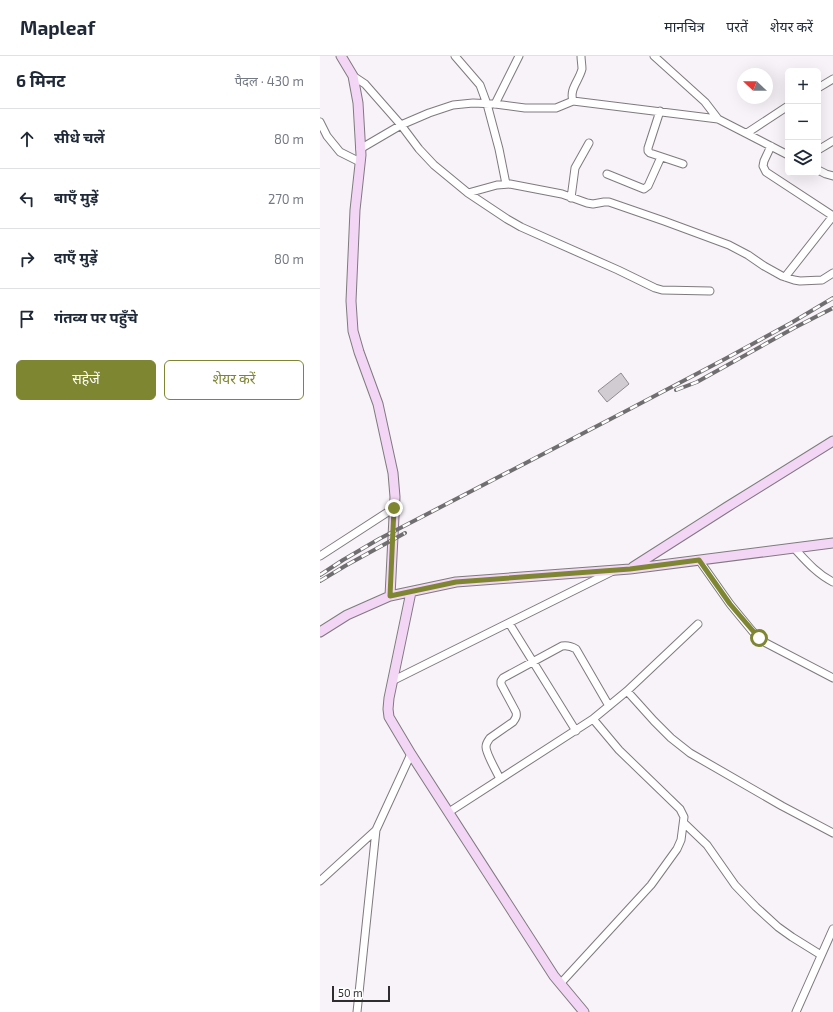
<!DOCTYPE html>
<html lang="hi">
<head>
<meta charset="utf-8">
<style>
	body { margin:0; font-family:"Exo 2","Noto Sans Devanagari",sans-serif; background:#f2f2f3; color:#1f2937 }
	.controls { position:absolute; right:12px; top:12px; display:grid; overflow:hidden; border-radius:6px; box-shadow:0 4px 16px #0002 }
	.controls button { width:36px; height:36px; display:grid; place-items:center; padding:0; border:0; border-bottom:1px solid #e0e1e3; background:#fff; color:#1f2937; font:20px sans-serif }
	.compass { position:absolute; left:417px; top:12px; width:36px; height:36px; border-radius:50%; background:#fff; box-shadow:0 4px 16px #0002; rotate:292deg }
	.scale { position:absolute; left:12px; bottom:10px; width:58px; box-sizing:border-box; padding-left:4px; border:2px solid #2e2c2e; border-top:0; font-size:11px; line-height:14px; white-space:nowrap; color:#2e2c2e; -webkit-text-stroke:3px #fff; paint-order:stroke }
	.stop { position:absolute; width:12px; height:12px; margin:-9px; border:3px solid #7e8632; border-radius:50%; background:#fff }
	.stop.end { background:#7e8632; border-color:#fff; box-shadow:0 1px 4px #0008 }
	.list { margin:0; padding:0; list-style:none }
	h2 { display:flex; justify-content:space-between; align-items:center; height:52px; margin:0; padding:0 16px; font-size:17px }
	h2 small { font-size:13px; font-weight:400; color:#747a83 }
	.list li { display:grid; grid-template-columns:26px 1fr auto; gap:12px; align-items:center; box-sizing:border-box; height:60px; padding:0 16px; border-top:1px solid #e0e1e3 }
	.list b { display:block; font-size:15px; white-space:nowrap }
	.list em { font-size:13px; font-style:normal; color:#747a83 }
	.actions { display:flex; gap:8px; padding:12px 16px }
	.actions a { flex:1; padding:9px 0; border:1px solid #7e8632; border-radius:6px; text-align:center; font-size:14px; color:#7e8632 }
	.actions .main { background:#7e8632; color:#fff }
	.icon { flex:none; width:22px; height:22px; fill:none; stroke:currentColor; stroke-width:2; stroke-linecap:round; stroke-linejoin:round }
	.map { position:relative; flex:none; width:513px; height:956px; overflow:hidden }
	header { display:flex; align-items:center; gap:24px; box-sizing:border-box; height:56px; padding:0 20px; background:#fff; border-bottom:1px solid #e0e1e3 }
	header strong { font-size:19px }
	nav { display:flex; gap:22px; margin-inline-start:auto; font-size:14px }
	main { display:flex }
	aside { flex:1; background:#fff }
	.map>svg:first-child { display:block }
</style>
</head>
<body>
<header>
<strong>Mapleaf</strong>
<nav><a>मानचित्र</a><a>परतें</a><a>शेयर करें</a></nav>
</header>
<main>
<aside>
<h2>6 मिनट<small>पैदल · 430 m</small></h2>
<ul class="list">
<li><svg class="icon" aria-label="ahead" viewBox="0 0 24 24"><path d="M12 20V5M6 11l6-6 6 6"/></svg><div><b>सीधे चलें</b></div><em>80 m</em></li>
<li><svg class="icon" aria-label="left" viewBox="0 0 24 24"><path d="M17 20v-9H6M10 6l-5 5 5 5"/></svg><div><b>बाएँ मुड़ें</b></div><em>270 m</em></li>
<li><svg class="icon" aria-label="right" viewBox="0 0 24 24"><path d="M7 20v-9h11M14 6l5 5-5 5"/></svg><div><b>दाएँ मुड़ें</b></div><em>80 m</em></li>
<li><svg class="icon" aria-label="arrive" viewBox="0 0 24 24"><path d="M6 21V4h12l-3 4 3 4H6"/></svg><div><b>गंतव्य पर पहुँचे</b></div></li>
</ul>
<div class="actions"><a class="main">सहेजें</a><a>शेयर करें</a></div>
</aside>
<div class="map">
<svg width="513" height="956" viewBox="0 0 513 956">
	<rect width="100%" height="100%" fill="#f8f3f8"/>
	<path fill="#d1ccd1" stroke="#908b90" d="M301 317 309 328 287 346 278 335Z"/>
	<g fill="none" stroke-linecap="round" stroke-linejoin="round">
		<g stroke="#7e7a7e" stroke-width="9">
			<path id="street" d="M135 0 160 29 167 48 179 93 186 128
				M334 0 385 46 398 63
				M33 20 45 28 81 69 99 93 114 109 148 137 187 163 201 171 298 214 335 232 342 234 390 235
				M498 32 513 23
				M253 45C249 33 259 25 262 13 262 9 261 4 261 0
				M175 48 199 0
				M340 55 328 92V95L330 97 363 108
				M0 66 7 80 20 96 40 106
				M427 77 468 50
				M451 90 444 105 443 110 446 116 513 160
				M40 93 81 69 109 57 133 49 153 47 175 48 205 52H236L253 45 398 63 468 99
				M498 94 513 85
				M498 114 506 118 513 120
				M287 118 324 133 328 130 341 101
				M148 137 177 129 190 128 242 138 267 147 273 148 284 146H289L344 165 409 189 428 199 444 210 462 220 474 224 480 225 502 224 513 217
				M251 142 255 112 269 87
				M465 221 513 160
				M474 492C486 505 497 518 513 526
				M0 500 74 452
				M379 504 410 548 433 576 446 587 513 622
				M189 567 256 675
				M74 624 293 515
				M307 635 334 665 351 682 370 697 462 750 513 777
				M180 723C177 716 166 698 166 691 166 687 168 685 170 682L193 666C196 662 197 660 196 656L181 628V625L183 622 242 590C248 589 251 590 256 593L289 650
				M129 756 273 663 307 635 378 568
				M364 767 387 789 415 829 436 851 458 871 472 881 501 899
				M0 825 56 774 91 698
				M240 928 331 829 357 793 361 784 364 761 360 753 299 694 273 663
				M37 956 56 774
				M476 956 513 873"/>
		</g>
		<g stroke="#7e7a7e" stroke-width="11">
			<path id="secondary" d="M21 0 33 20 38 47 41 99 35 154 31 245 33 275 39 296 58 348 73 417 75 441 70 540
				M313 511 407 451 513 385
				M91 536 69 642 68 653 69 661 91 698 234 920 264 956
				M0 576 27 559 70 540 136 526 310 513 513 487"/>
		</g>
		<use href="#street" stroke="#fff" stroke-width="7"/>
		<use href="#secondary" stroke="#f3d6f5" stroke-width="9"/>
		<g stroke="#716e71" stroke-width="4">
			<path id="rail" d="M356 334 377 326 474 272 513 252
				M0 519 23 504 59 483 306 355 403 304 471 267 513 242
				M0 525 25 510 85 477"/>
		</g>
		<use href="#rail" stroke="#fff" stroke-width="2.5" stroke-dasharray="8" stroke-linecap="butt"/>
	</g>
	<g fill="none" stroke-linecap="round" stroke-linejoin="round">
		<path stroke="#7e8632" stroke-width="5" d="M74 452 70 540 136 526 310 513 379 504 410 548 439 582"/>
	</g>
</svg>
<div class="controls">
<button>+</button>
<button>−</button>
<button><svg class="icon" aria-label="layers" viewBox="0 0 24 24"><path d="M12 4l9 5-9 5-9-5zM3 14l9 5 9-5"/></svg></button>
</div>
<svg class="compass" viewBox="-18 -18 36 36"><path d="M0-13l5 13h-10z" fill="#e53935"/><path d="M0 13l5-13h-10z" fill="#747a83"/></svg>
<div class="scale">50 m</div>
<div class="stop" style="left:439px;top:582px"></div>
<div class="stop end" style="left:74px;top:452px"></div>
</div>
</main>
</body>
</html>
